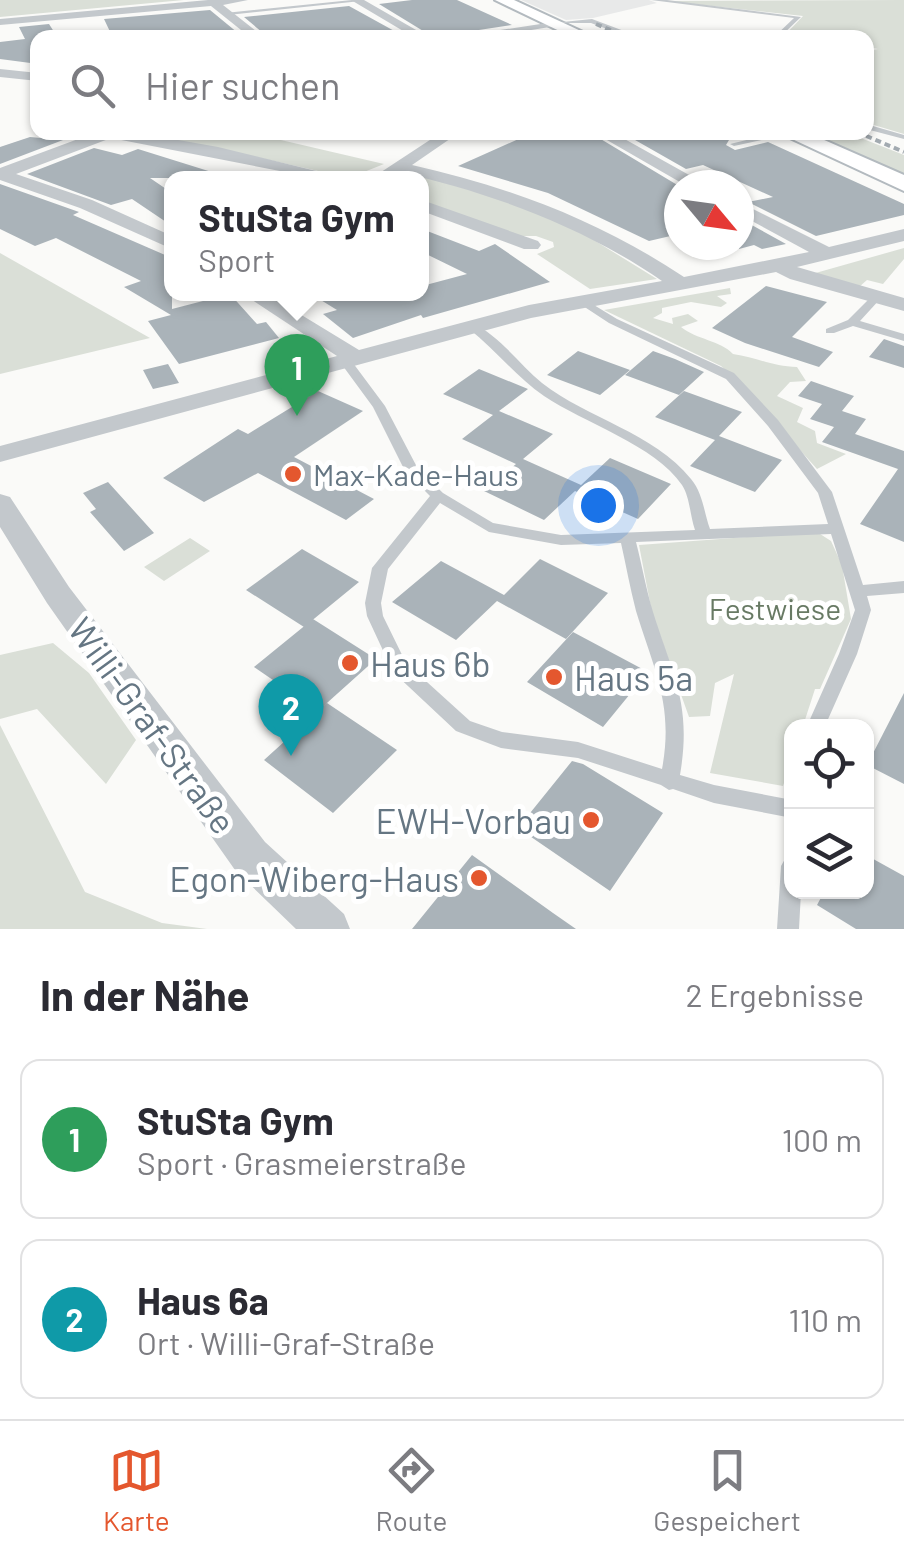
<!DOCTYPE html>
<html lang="de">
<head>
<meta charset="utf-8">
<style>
	body { margin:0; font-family:Barlow,sans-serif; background:#f7f7f7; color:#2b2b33 }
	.controls { position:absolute; right:30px; bottom:30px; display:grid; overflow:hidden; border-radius:20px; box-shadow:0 2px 8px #0004 }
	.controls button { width:90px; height:90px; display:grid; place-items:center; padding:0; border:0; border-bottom:2px solid #e1e1e2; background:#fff; color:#2b2b33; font:50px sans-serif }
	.compass { position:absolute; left:664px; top:170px; width:90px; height:90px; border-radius:50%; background:#fff; box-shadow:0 2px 8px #0004; rotate:119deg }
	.you { position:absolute; left:598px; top:505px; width:35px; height:35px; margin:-25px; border:8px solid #fff; border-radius:50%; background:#1a73e8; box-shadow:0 0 0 15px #1a73e833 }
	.badge { display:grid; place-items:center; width:65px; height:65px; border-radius:50%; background:#e4572e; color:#fff; font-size:32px; font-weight:700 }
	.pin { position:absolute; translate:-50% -82px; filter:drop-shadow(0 2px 5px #0008) }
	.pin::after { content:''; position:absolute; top:52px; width:35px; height:30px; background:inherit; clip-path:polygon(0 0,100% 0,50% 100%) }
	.popup { position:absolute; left:164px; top:171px; width:265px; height:130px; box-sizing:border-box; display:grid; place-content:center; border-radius:20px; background:#fff; filter:drop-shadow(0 2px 8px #0005); font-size:32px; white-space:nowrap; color:#7c7c81 }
	.popup b { font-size:38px; color:#2b2b33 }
	.popup::after { content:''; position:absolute; left:50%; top:100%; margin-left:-20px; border:20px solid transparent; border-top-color:#fff }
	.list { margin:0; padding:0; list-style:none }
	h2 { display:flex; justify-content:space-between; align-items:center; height:130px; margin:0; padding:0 40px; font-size:42px }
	h2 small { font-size:32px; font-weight:400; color:#7c7c81 }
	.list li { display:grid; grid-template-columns:65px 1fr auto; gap:30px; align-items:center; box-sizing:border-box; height:160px; margin:0 20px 20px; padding:0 20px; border:2px solid #e1e1e2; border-radius:20px }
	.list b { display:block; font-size:38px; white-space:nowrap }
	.list p { margin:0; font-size:32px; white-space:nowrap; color:#7c7c81 }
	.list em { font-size:32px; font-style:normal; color:#7c7c81 }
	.icon { flex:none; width:55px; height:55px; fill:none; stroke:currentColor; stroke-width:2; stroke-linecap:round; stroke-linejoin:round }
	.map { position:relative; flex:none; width:904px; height:929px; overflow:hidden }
	.search { position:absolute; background:#fff; box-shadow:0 2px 8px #0004; left:30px; right:30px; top:30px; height:110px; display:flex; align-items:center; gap:25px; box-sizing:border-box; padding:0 35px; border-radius:20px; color:#7c7c81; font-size:38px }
	.sheet { height:490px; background:#fff }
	nav { display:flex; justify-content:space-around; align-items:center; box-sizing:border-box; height:140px; border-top:2px solid #e1e1e2; background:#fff; font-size:28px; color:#7c7c81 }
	nav a { display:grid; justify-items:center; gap:5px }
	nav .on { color:#e4572e }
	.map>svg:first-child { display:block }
</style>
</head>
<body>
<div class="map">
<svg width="904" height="929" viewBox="0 0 904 929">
	<rect width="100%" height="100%" fill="#fafaf8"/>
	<path fill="#e8e9e9" d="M521 0H649L657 3 593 18 566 20Z"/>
	<path fill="#dadfd7" d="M0 0H184L0 17Z
		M904 0V134L867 123V51L878 49 867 47 866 38 784 36 803 16 666 1Z
		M121 133H251L384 164 349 178 221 149Z
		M806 133H848L904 155V175Z
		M408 172 550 213 657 279 590 289 537 254 554 247 553 242 536 236H519L422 202V178H399Z
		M904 248V259L883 284 867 280 859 287 812 274Z
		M0 253 150 338 0 374Z
		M730 288 731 294 717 296 727 303 721 307 691 302 662 308V313L653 318 673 324 672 318 688 314 698 321 681 327C697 340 720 340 733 354 756 357 773 367 797 367L806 381 790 382 777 396 803 408 797 422 815 431 817 443 846 454 817 469 741 384 721 366 604 310Z
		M817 532 831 541 842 565 851 619 820 689H815L803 726H792L791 762 783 786 710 773 734 674 715 683 710 716 689 717 652 613 639 545Z
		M190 538 210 551 164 581 144 567Z
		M53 643 89 673 136 740 106 784 37 709 0 719V655Z
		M0 725 85 892 162 923 207 929H0Z"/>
	<path fill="#aab3b9" d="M412 0H457L512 25 433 37 379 4Z
		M349 6 407 38H269L244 17Z
		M210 10 244 38H195L189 31 113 38 104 19Z
		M49 24 58 38H38V64L0 59V42L25 39 19 27Z
		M567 132H589L679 186V234L649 241 548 193 458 166 523 137Z
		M621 132H746L752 135 729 140 726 145 735 150 768 142 904 204V215L816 236 748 202 773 197 703 165 686 169Z
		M30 137 63 140 0 164V147Z
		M94 148 122 155 138 149 218 174 217 178H150L172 193V226L132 199 111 205 27 174Z
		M0 184 79 212 73 215 172 258V309L230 294 257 324 266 322 279 338 179 364 148 321 171 315 124 287 141 281 56 238 35 246 0 229Z
		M739 218 786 244 762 249 754 245 739 249Z
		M422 229 479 251 495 244 550 282 423 318 421 315 353 338 323 314 337 310 311 294H422V286L467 274 422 252Z
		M766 286 827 302 792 337 833 352 819 367 745 343 712 328Z
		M884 339 904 346V368L869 357Z
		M578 351 630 370 600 395 547 375Z
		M653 351 675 359 704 372 679 395 625 375Z
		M168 364 179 383 153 389 143 370Z
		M479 369 528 389 499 411 553 434 523 459 581 485 610 458 671 484 638 519 575 491 544 520 484 491 516 464 462 439 493 415 443 394Z
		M811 381 854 396 842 411 866 419 855 434 904 451V542L860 524 898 469 822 442 834 427 810 419 822 404 798 396Z
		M318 391 363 411 294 457 374 499 346 520 258 473 204 502 163 478 238 429 248 434Z
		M684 391 742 412 719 436 782 460 755 492 690 466 715 440 655 417Z
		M108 482 154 533 124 551 90 512 96 509 83 493Z
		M302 549 359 582 304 627 246 590Z
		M540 559 608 593 566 639 497 601 456 640 392 602 441 561 504 595Z
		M313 619 376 659 318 711 254 667Z
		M573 632 648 672 603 727 527 682Z
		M904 693V784L867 765Z
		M327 703 397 750 333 813 264 760Z
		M572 761 583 764 663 813 610 891 518 828Z
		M472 855 553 913 576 929H412Z
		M866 855 904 876V929H856L817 905 824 892H866Z"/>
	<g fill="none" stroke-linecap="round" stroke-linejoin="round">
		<g stroke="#b3babf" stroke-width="4">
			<path id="secondary" d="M495 0H514L596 38H574Z
				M777 132H806L904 175V191Z"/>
		</g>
		<path fill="#c3c8cc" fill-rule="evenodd" d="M352 0 361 1 228 15 225 13Z
			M651 0H667L801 17 779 38H773L794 18Z
			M592 19 640 37 641 38H631L591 23H553Z
			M866 124 904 135V139L866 129Z
			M780 132 793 133 734 146 730 144Z
			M876 295 881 298 860 321 904 334V341L853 326 834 333H826V329L848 320 872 296Z
			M584 299 617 319 734 373 778 420 832 492 863 585 904 581V593L867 596 871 610 857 654 825 726H807L839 654 855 610 831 534 636 542C642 565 646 589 653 612 673 676 692 704 680 775L714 785 792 800V818L714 803 673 789 669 790 661 785 578 758 501 748 456 731 393 672 367 616 365 603 372 568 430 496 405 471 373 407 340 362 342 359H350L385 406 418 469 443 493 493 523 561 535 695 530C690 516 690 497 682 485 655 445 584 423 544 396 516 377 495 349 468 328L466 326 472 323C499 335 519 364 542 383 588 419 653 432 691 479 703 493 704 513 710 529L828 524 818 493 768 426 726 379 609 323 580 304 579 302ZM440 503 489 532 561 545 621 543C626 565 630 588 636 611 654 670 674 705 662 769L578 742 502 732 470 721 406 663 383 616 381 603 388 569Z
			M792 856V892H801L799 929H777L781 866 785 859Z"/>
		<path fill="#c3c8cc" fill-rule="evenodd" d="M208 0H248L223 5 265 38H251L211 6 0 25V19Z
			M351 0H364L430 38H415Z
			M560 21 556 26 481 38H448Z
			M0 69 38 73V81L0 77Z
			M97 132H133L218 147 345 178H316L111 138 16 174 92 200 172 236V249L80 208 0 180V168Z
			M442 132H460L412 165C510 187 600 221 684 277L809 252 739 214V202L829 247 904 229V241L797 267 904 298V311L790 279 776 272 531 318 0 462V446L337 356 243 294H267L359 350 529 305 662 281C582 226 494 194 400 172L391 178H372Z
			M593 132H612L707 185H685Z
			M422 200 538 241 541 245 538 249H524L422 211Z
			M0 494 10 497 69 587 265 842 344 914 350 929H296L235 870 47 603 0 527Z"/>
		<use href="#secondary" fill="#fff" fill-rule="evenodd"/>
		<path stroke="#a2aab0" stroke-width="4" stroke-dasharray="6 4" stroke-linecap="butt" d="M596 24 630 38
			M857 132 904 152"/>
	</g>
	<g fill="#e4572e" stroke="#fff" stroke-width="4">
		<circle cx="293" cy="474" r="10"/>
		<circle cx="350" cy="663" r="10"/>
		<circle cx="554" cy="677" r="10"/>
		<circle cx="591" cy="820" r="10"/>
		<circle cx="479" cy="878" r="10"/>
	</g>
	<g text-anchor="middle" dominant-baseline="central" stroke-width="10" stroke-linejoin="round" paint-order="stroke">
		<g font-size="30" fill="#657683" stroke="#fff" text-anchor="start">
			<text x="313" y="474">Max-Kade-Haus</text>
		</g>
		<g font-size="30" fill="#687a64" stroke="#fff">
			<text x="775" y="608">Festwiese</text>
		</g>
		<g font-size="35" fill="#657683" stroke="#fff" text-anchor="start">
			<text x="370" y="663">Haus 6b</text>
			<text x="574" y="677">Haus 5a</text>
			<text x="571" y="820" text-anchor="end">EWH-Vorbau</text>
			<text x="459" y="878" text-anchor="end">Egon-Wiberg-Haus</text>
		</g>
		<g font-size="35" fill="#657683" stroke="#fff">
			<text transform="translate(153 725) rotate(54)">Willi-Graf-Straße</text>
		</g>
	</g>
</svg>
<div class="controls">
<button><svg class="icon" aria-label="locate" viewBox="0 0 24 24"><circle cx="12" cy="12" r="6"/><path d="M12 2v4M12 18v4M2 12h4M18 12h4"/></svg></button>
<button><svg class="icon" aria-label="layers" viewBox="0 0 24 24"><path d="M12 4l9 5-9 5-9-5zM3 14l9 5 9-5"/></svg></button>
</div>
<svg class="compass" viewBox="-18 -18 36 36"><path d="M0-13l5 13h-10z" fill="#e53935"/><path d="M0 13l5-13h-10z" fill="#7c7c81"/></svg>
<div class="you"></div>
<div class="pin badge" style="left:297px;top:416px;background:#2e9e5b">1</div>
<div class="popup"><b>StuSta Gym</b>Sport</div>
<div class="pin badge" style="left:291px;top:756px;background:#0f9aa8">2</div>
<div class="search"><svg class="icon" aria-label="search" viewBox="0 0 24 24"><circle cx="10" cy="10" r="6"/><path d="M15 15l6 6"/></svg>Hier suchen</div>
</div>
<section class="sheet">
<h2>In der Nähe<small>2 Ergebnisse</small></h2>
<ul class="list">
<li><span class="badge" style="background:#2e9e5b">1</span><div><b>StuSta Gym</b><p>Sport · Grasmeierstraße</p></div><em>100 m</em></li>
<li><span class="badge" style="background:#0f9aa8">2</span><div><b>Haus 6a</b><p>Ort · Willi-Graf-Straße</p></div><em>110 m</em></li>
</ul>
</section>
<nav>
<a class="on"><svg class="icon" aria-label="map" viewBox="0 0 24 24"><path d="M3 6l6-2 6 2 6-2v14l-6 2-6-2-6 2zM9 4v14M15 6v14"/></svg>Karte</a>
<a><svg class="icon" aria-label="directions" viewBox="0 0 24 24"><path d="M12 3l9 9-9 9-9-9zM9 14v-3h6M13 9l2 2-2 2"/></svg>Route</a>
<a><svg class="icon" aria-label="saved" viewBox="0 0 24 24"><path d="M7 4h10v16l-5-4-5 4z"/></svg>Gespeichert</a>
</nav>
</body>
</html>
